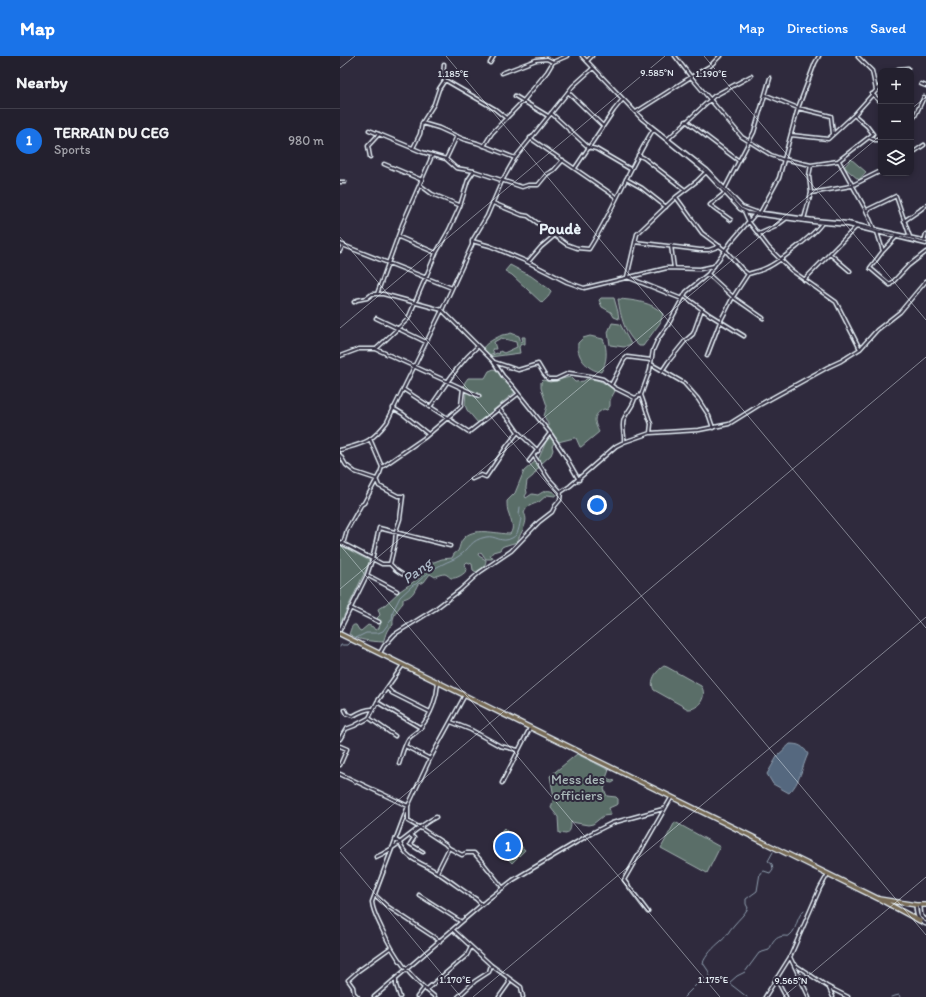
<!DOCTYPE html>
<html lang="en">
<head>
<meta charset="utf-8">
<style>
	body { margin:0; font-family:Itim,sans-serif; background:#2b2836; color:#f1f3f6 }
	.controls { position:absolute; right:12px; top:12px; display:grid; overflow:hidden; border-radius:8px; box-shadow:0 2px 6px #0003 }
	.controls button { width:36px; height:36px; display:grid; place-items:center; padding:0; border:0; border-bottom:1px solid #403e4a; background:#23202e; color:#f1f3f6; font:20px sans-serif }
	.you { position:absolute; left:257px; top:449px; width:14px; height:14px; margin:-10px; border:3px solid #fff; border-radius:50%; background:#1a73e8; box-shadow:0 0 0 6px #1a73e833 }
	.badge { display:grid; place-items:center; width:26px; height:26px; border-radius:50%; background:#1a73e8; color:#fff; font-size:13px; font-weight:700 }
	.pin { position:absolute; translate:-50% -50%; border:2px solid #fff; box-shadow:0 1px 4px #0006 }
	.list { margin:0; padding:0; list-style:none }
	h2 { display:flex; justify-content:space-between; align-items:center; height:52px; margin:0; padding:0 16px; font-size:17px }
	h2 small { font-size:13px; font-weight:400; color:#a3a3aa }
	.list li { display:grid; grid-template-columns:26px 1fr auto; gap:12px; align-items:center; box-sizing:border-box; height:64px; padding:0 16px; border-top:1px solid #403e4a }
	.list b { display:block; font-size:15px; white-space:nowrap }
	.list p { margin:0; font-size:13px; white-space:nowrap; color:#a3a3aa }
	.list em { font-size:13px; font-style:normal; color:#a3a3aa }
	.icon { flex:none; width:22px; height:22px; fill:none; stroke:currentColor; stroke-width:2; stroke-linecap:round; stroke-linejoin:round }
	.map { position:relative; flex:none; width:586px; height:941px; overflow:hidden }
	header { display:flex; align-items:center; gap:24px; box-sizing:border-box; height:56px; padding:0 20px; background:#1a73e8; color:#fff }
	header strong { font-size:19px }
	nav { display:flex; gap:22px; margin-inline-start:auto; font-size:14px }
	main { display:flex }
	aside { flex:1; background:#23202e }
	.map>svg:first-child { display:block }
</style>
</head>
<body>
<header>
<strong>Map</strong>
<nav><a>Map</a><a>Directions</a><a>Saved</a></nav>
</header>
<main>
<aside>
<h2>Nearby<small></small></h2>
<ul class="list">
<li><span class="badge">1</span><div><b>TERRAIN DU CEG</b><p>Sports</p></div><em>980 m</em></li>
</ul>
</aside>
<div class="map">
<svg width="586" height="941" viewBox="0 0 586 941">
	<rect width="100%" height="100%" fill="#2f2a3d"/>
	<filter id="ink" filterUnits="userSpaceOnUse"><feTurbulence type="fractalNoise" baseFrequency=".025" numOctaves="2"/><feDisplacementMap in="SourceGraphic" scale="8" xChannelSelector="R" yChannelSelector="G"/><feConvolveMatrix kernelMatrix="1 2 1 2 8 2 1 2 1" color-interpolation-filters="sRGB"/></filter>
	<g filter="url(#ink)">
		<path fill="#5a6e67" stroke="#a1b0b0" d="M511 103 526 116 519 124 504 111Z
			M170 209 191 220 209 233 211 235C210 240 206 243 202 247L172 219 165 215Z
			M261 242H274L278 256 279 263 274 261 271 256 262 251 259 244Z
			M278 243C293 244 313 246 323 258L320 267 303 290H299C284 277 281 262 278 243Z
			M272 267 280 268 291 288 284 291 270 289 268 276Z
			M171 277 179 280 181 286 183 285 182 281H185V288H181L179 291 180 297 150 301V300L157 297 159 298 160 295 164 297 177 291 176 286 161 282 154 286 156 293H152L154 297 149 299 146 298 143 292C147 286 156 282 162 279 166 278 168 279 171 277Z
			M250 280 263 283C268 293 267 307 261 316 247 314 236 300 238 287L243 282Z
			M154 313 158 315 175 336 138 367 127 354 125 349 126 336 124 330 125 326 128 322H145L149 315Z
			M230 321 235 326 244 325 246 323C260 323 265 327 275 335L270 344V350L267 354 264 353C252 359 254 366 259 376L241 391H240L236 382H234L214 387 212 390 213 394 211 399 201 408 193 420 187 425 186 432 187 437 185 440 186 442 192 438 198 439C204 435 209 432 216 438L215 440 207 439C204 441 202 444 199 446 192 449 187 449 184 457 190 466 180 477 177 486L164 490 162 491 160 494 153 496 150 500 153 501 152 503H146L141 496 138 498 139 500 146 504C146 510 141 514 136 516L133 514 132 508 127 506 125 508 127 514C124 518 117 523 111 522 109 521 108 519 105 518 102 518 98 519 95 521L90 518 84 526 78 528C74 536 72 541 63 543V547C57 554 52 560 53 569 51 571 48 572 47 575 45 579 45 582 43 586 30 585 20 585 9 578 11 574 11 568 16 569L19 574 21 575 28 569 33 571 35 574 39 572 41 566 37 562 40 559 38 553 46 548 60 535 79 522 86 515 91 507 102 503 112 502 114 498 118 495C120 491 120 486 123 483 133 470 156 478 170 478 175 471 171 466 169 458 167 454 167 449 167 445L175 437 184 415 199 402 207 383 214 379 208 371V368L204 360 207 350 201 332V326L203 324 210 326Z
			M0 489 30 505 0 568Z
			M324 610 327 611 361 630C368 639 359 654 348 653L314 634C309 625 316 615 324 610Z
			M237 698 269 714 266 722 275 725 272 727 267 726 264 733 267 740 276 741 278 743V748L269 752 271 759 263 760 253 768 248 769 231 766C231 771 231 775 226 778L219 777 218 761 211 752 214 741 210 720Z
			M335 766 380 791 367 817 321 792Z
			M164 772 185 794 172 807 151 786Z"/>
		<path fill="#54687f" stroke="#8f9faf" d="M450 688C459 688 463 690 468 698 462 711 460 727 449 737L433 728 427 718 438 699Z"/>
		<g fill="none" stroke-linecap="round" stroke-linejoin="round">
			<path stroke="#8f9faf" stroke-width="1" d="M14 583 26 577H38L43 575 52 563 53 555 60 541 73 529 76 528C84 520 92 513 103 508 108 505 114 504 119 500 130 493 130 484 146 481 156 479 161 488 172 482 179 479 179 470 181 463L179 459 180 451
				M0 591 1 589H8L12 585
				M369 921H372L377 926 389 927 407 941
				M389 927 397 920 405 916 419 897 429 894C433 886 435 881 444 880 447 880 448 881 450 879 457 874 456 861 464 854
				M344 941 357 928 364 926 369 921V916L363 907C365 900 375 890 380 886 386 882 389 874 394 869 399 863 404 859 408 852L406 848V843L417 835 420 817 424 815 430 817 433 813 432 808 428 805 433 796
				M551 941 559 939 560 941"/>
			<g stroke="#e8f1f8" stroke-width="5">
				<path id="street" d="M242 0 302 63 367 114 402 151 416 156 474 164 508 167 586 185
					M335 0 351 21 370 10 380 0
					M518 1 532 15 536 34
					M247 5 252 0
					M150 7 154 0
					M556 15 558 13 568 12
					M162 17 196 4 207 3 213 6
					M105 24 155 53 166 62
					M581 28 586 30
					M228 36 263 70
					M532 38 541 46
					M426 39 458 52 491 60 493 78
					M175 40 208 60
					M296 56 351 21 402 81 431 99 444 104
					M211 57 248 91 256 93 290 113
					M571 64 575 60 584 41
					M346 65 399 105
					M82 67 99 72 123 83 137 87 175 102
					M308 69 366 116 400 153 408 157 473 166 508 169 586 188
					M29 74 82 96 106 103 116 112 134 115 182 131 188 129H198L207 118 214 114 223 104
					M451 79 488 83 514 59 541 29
					M529 81 535 84H541
					M190 82 276 141
					M328 83 374 40 411 20
					M144 90 152 77 184 44 207 16 213 6 227 0
					M73 92 80 78 82 67 94 48 99 33 105 24 103 21 104 8
					M571 98 584 89
					M298 99 304 102 345 134
					M30 101 28 90 39 78
					M106 103 117 80
					M444 103 471 109 498 105 533 78 527 70 514 59
					M499 105 526 154 534 173
					M44 108 82 124
					M235 112 274 54 283 43
					M286 123 302 132 326 151
					M0 126H5
					M80 129 92 138 119 149
					M385 132 414 76 430 22
					M386 136 370 149 391 164
					M471 137 511 130 541 115
					M336 141 362 177 386 195 403 214 408 218C414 216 420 215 426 212 438 207 475 178 482 167
					M153 147 182 159 188 160 226 188 237 192 249 193C273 155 289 112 313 74
					M527 154 556 140 570 181
					M404 155 409 166 429 192 451 214 496 246 520 293
					M420 157 439 122 458 52 475 7 479 0
					M464 163 471 137 469 120 471 109
					M564 165 580 154 586 149
					M537 176 543 195
					M419 178 435 171 447 162
					M557 180 543 195 530 212 550 229 568 210 586 196
					M59 181 96 197
					M132 185 150 190 188 206 227 226 244 232 327 212 360 213 374 210
					M584 185 586 178
					M295 186 360 194H369L380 190
					M0 188 112 232
					M331 190 334 212
					M0 195 3 189
					M490 198 510 215
					M188 206 201 191 214 180
					M368 218 393 241 423 262
					M464 224 516 171
					M37 238 62 169 92 100
					M344 240 370 259 404 280
					M342 243 287 221 297 178 336 141 357 125 366 116
					M14 246 17 244 27 242 32 238H43L102 254 153 305 163 320 174 332 210 377 223 396 239 424
					M36 262 86 286
					M36 293 68 263 96 197 109 174 120 150 128 124 134 115
					M0 300 19 293H36L139 340
					M367 300 380 266 393 241 408 218
					M154 306 178 314 198 308 204 318 208 323H216L229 317 250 320 263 323 275 332 295 342
					M311 308 344 327 358 343 369 360 373 372
					M322 315 328 306 345 285 353 278 362 253
					M271 329 284 304 287 301 311 304
					M63 333 129 376 178 338
					M90 351C106 329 116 310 137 291
					M53 352 63 358 88 378
					M160 354 171 366 178 376 198 395
					M310 377 311 368 301 339 310 314 313 294 318 283 328 269 346 236 368 218 391 186 415 158
					M30 383 42 411
					M284 386C285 379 281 370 284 363 287 355 293 351 295 342L301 339
					M0 394C24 387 31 387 47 366L102 254 132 189V185L147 160 162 125 175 102 233 30 253 12
					M0 399 6 409 15 416 36 423 39 430 58 440H63L60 463 56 475 55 487 50 508 56 514 62 518
					M194 400 209 423 221 436
					M189 405 210 377
					M132 423 141 419 146 421 167 390 178 376
					M0 486 42 508H50
					M3 488 7 474 21 449 24 447 40 417 42 411 84 382 119 352 121 350 123 332
					M27 519 57 535
					M10 552 39 566
					M0 574 27 519 32 504 39 472 110 490
					M40 597 44 590 55 578 95 553 120 534 140 516 171 495 199 466 212 456 215 450 220 444 221 436 230 430 276 390 284 386 310 377 359 374 389 368 421 348 488 311 501 305 520 293 537 274 560 256 586 225
					M47 632 52 637 90 656
					M37 646 81 672
					M5 654 7 658 13 660C18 657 27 653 32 653
					M29 662 55 680
					M111 666 131 674 160 690 178 694
					M0 683 6 673 14 670 29 662 37 646 63 609
					M0 690 7 693 0 709
					M65 690 90 703
					M59 708C62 699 64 689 69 682 73 678 78 676 81 671 91 659 97 642 98 627
					M0 718 68 750V765L82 773 105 788 109 792 122 799 126 797H134L144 808 163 832
					M162 727 190 672
					M70 779 74 782 70 788 83 796
					M56 784 60 787C66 804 85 808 98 817 111 825 123 835 136 843L141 848
					M36 801C59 792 74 772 96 761
					M97 816 109 792
					M35 839 47 850 100 885
					M79 839 120 865
					M308 856 284 824 331 742
					M113 874 151 909 181 931 183 941
					M450 901 469 941
					M454 908 488 931 508 941
					M436 922 446 941
					M56 923V929L60 941
					M489 932 493 941
					M86 934 127 899 131 891
					M18 941 14 937 13 931 8 924 18 915 50 892
					M34 941 147 844 173 824 252 777 272 767 323 753
					M77 941 84 932
					M95 941C70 921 55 902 42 873 38 864 33 856 32 846L68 750 90 703 125 639
					M118 941 135 925 149 916 151 909
					M159 941 169 927 168 922
					M425 941 450 901 480 832 488 818"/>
			</g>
			<g stroke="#e8f1f8" stroke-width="5.5">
				<path id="secondary" d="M576 849C576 858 577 864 586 868
					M580 849 581 860 586 864"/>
			</g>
			<g stroke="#e8f1f8" stroke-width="6">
				<path id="highway" d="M0 578 539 843 576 849H586
					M541 844 580 865"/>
			</g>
			<use href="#street" stroke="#2f2a3d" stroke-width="2"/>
			<use href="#secondary" stroke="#2f2a3d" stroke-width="2.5"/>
			<use href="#highway" stroke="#776a54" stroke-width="3.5"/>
		</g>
	</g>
	<path fill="none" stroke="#e8f1f8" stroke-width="1" stroke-opacity="0.45" d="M106 0 586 572M364 0 586 264M0 12 15 0M571 53 586 41M0 181 586 879M0 272 325 0M0 489 380 941M0 533 541 79M0 793 586 301M0 796 121 941M133 941 586 561M443 941 586 821"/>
	<g text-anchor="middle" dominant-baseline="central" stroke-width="4" stroke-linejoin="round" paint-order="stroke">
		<g font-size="14" fill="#a8b6b7" stroke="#2f2a3d">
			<text x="238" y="723">Mess des<tspan x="238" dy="16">officiers</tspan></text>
		</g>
		<g font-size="15" font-style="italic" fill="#adbac8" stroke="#2f2a3d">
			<text transform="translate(77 515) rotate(-37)">Pang</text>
		</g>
		<g font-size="16" font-weight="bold" fill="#e8f1f8" stroke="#2f2a3d">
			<text x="220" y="172">Poudè</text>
		</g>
	</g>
	<g font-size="10" text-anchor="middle" fill="#e8f1f8" stroke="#2f2a3d" stroke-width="4" stroke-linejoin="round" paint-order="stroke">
		<text x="317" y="20">9.585°N</text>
		<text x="113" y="21">1.185°E</text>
		<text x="371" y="21">1.190°E</text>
		<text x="115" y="927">1.170°E</text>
		<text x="373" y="927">1.175°E</text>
		<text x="451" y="928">9.565°N</text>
	</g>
</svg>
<div class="controls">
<button>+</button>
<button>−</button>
<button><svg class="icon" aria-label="layers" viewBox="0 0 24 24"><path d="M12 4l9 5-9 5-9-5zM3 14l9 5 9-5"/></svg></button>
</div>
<div class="you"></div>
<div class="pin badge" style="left:168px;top:790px">1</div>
</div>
</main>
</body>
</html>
